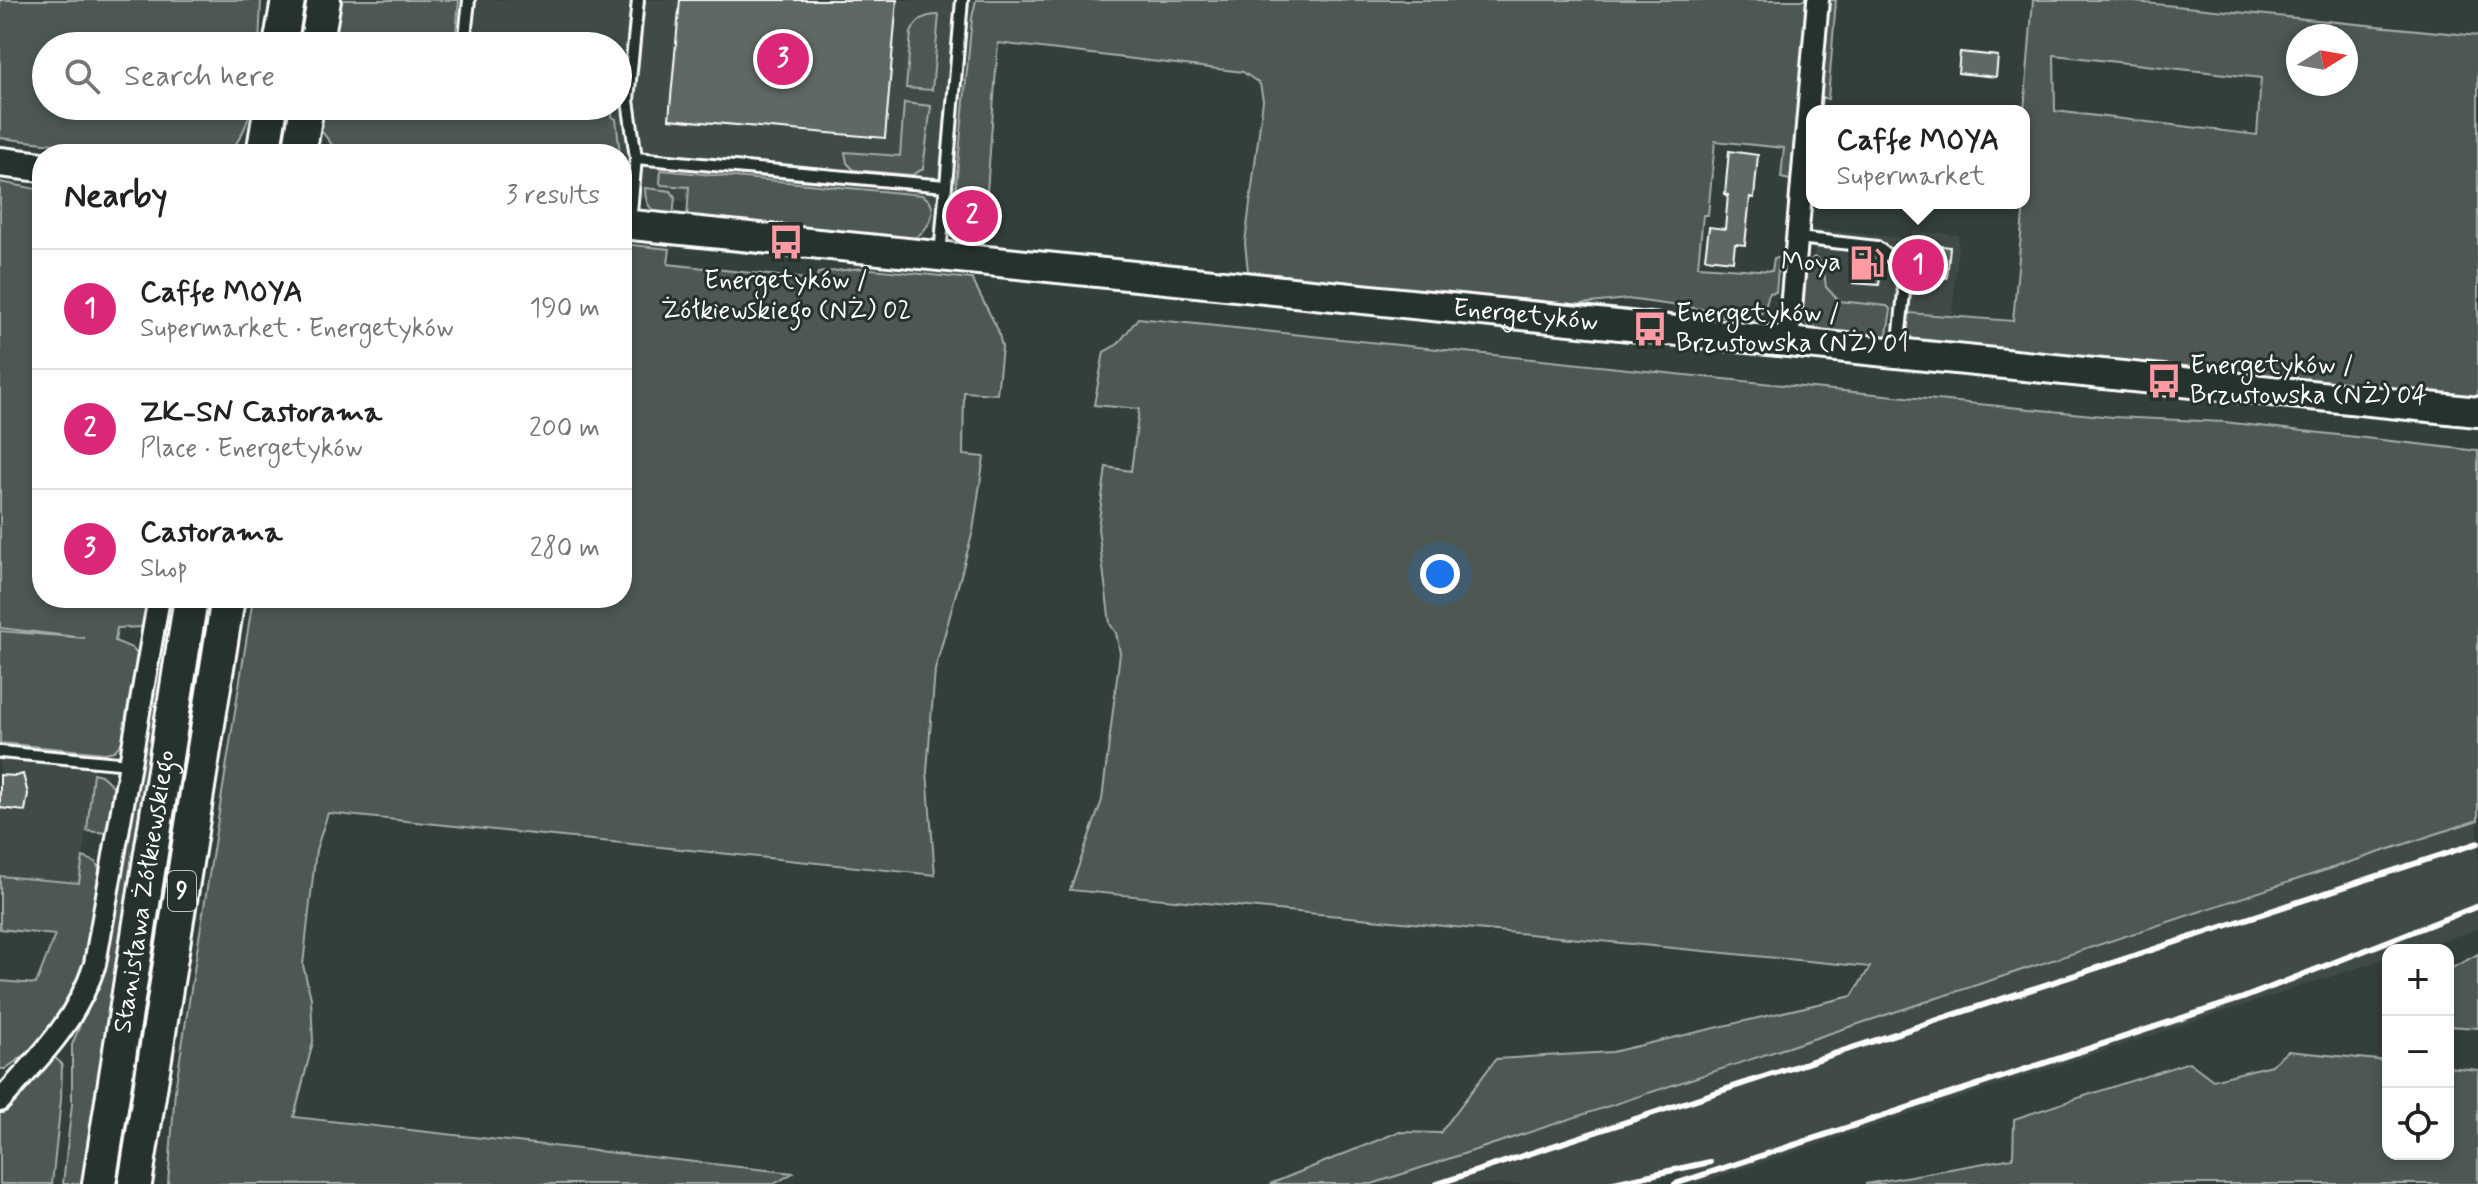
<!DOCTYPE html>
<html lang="en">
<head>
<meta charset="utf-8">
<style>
	body { margin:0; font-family:Mynerve,sans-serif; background:#f2f2f2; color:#222 }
	.controls { position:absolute; right:24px; bottom:24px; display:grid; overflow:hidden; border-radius:16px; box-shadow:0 4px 12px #0003 }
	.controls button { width:72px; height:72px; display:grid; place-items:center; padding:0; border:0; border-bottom:2px solid #e0e0e0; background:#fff; color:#222; font:40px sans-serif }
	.compass { position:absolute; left:2286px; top:24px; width:72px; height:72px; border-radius:50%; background:#fff; box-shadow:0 4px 12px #0003; rotate:79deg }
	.you { position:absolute; left:1440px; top:574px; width:28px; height:28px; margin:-20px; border:6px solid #fff; border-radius:50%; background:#1a73e8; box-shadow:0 0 0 12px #1a73e833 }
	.badge { display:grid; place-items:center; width:52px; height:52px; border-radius:50%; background:#db2777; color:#fff; font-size:26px; font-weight:700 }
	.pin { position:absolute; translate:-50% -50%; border:4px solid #fff; box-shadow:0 2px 8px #0006 }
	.popup { position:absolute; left:1806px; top:105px; width:224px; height:104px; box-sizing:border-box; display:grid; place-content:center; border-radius:16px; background:#fff; filter:drop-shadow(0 2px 6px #0005); font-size:26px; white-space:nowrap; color:#767676 }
	.popup b { font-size:30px; color:#222 }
	.popup::after { content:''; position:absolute; left:50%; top:100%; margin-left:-16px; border:16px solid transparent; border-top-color:#fff }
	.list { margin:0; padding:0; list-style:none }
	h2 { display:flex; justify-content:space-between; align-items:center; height:104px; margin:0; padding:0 32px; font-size:34px }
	h2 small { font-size:26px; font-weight:400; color:#767676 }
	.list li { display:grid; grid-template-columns:52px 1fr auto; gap:24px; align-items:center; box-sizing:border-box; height:120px; padding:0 32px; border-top:2px solid #e0e0e0 }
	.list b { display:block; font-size:30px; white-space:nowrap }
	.list p { margin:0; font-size:26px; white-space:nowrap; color:#767676 }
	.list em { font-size:26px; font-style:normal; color:#767676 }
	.icon { flex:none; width:44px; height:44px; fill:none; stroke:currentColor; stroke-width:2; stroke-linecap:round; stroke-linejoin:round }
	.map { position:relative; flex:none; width:2478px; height:1184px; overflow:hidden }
	.search { position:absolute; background:#fff; box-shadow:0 4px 12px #0003; left:32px; top:32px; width:600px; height:88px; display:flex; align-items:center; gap:20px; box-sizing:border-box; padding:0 28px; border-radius:44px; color:#767676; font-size:30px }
	.panel { position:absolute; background:#fff; box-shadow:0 4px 12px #0003; left:32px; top:144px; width:600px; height:464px; border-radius:32px }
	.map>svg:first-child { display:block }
</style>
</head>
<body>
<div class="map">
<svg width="2478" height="1184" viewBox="0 0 2478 1184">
	<rect width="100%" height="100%" fill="#333f3a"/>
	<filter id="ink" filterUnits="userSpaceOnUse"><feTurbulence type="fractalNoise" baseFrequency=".0125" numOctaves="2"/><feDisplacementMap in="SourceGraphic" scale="16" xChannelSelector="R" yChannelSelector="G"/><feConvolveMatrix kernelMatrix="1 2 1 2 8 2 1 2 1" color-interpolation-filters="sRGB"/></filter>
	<g filter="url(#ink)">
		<path fill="#404c47" d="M459 0H1001L986 205 955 229 622 195V154H620V139L612 118 613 106H618V46H455Z
			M1815 229 1912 239 1913 231 1959 235 1952 316 1891 310 1886 306 1840 301 1826 287 1824 277 1814 257Z
			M0 743 95 753 80 883 0 876Z
			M2478 820V929L2412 950H2388V958L1696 1184H1685L1679 1173 1639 1184H1372Z"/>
		<path fill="#4d5853" stroke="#a6aca9" stroke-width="2" fill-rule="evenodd" d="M0 0H261L259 46H46V106H251C248 125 241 139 228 154H143L0 138Z
			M335 0H459L455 46H327Z
			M976 0H1809L1794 181 1781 178 1784 148 1715 141 1708 215H1703L1698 266 1772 271 1774 258H1779L1776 292 1769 293 1765 309 1754 321 1730 319 1701 309 1627 299 1582 304 1580 311 1248 271 1245 243 1263 100 1260 84 1243 72 998 43 986 205 955 229 953 216 972 18Z
			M1828 0H1836L1828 99 1820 97Z
			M2033 0H2114L2478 36V402L1917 342C1906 335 1906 325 1909 313L2013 321 2024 203V111ZM2298 36H2346V84H2298ZM2054 55 2261 78 2257 135 2055 111Z
			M939 15 932 90 906 88 911 33C917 19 924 15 939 15Z
			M904 103 931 106 923 169 912 175 854 170 847 163 845 152 900 156Z
			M318 106H613L612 117 616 119 620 154H339L323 133 313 131Z
			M661 170 922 195C943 206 928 233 911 240L687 218 689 187 662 185 660 183Z
			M0 182 42 190V598H149L144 627 117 628 115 641 132 648 138 655 123 742 114 751 105 753 0 743V631L85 638 0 628Z
			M645 188 671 191 675 197 673 217C654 214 645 209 645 188Z
			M622 244 670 249 668 264 816 280 818 273 861 268 972 279 998 330 1002 347 997 394 964 392 963 455 984 457 973 531 935 670 927 771 935 875 328 813 316 850 303 965 311 998 313 1042 294 1117 793 1173 774 1184H168L175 1090 253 598H622Z
			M1814 257 1823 264 1826 287 1839 301 1887 306 1891 310 1887 334 1880 339 1811 332 1802 314 1806 265Z
			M1138 318 1802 387 2113 417 2224 422 2478 451V820L1372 1184H1270L1398 1132 1440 1133 1496 1059 1612 1052 1852 996 1870 967 1070 890 1102 800 1120 653 1116 633 1110 624 1098 528 1106 467 1131 471 1139 409 1094 405 1104 352 1118 344Z
			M168 598H179L86 1184H63L72 1104V1045L95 988Z
			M203 598H217L124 1184H111Z
			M93 773 101 775 113 786 108 833 87 831Z
			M83 857 96 862 101 875 81 980 60 1019 36 1047 5 1069H0V981L36 984 55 935 0 929V876L79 883Z
			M2478 954V1028L2448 1026V970Z
			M2288 1051 2388 1061V1154H2448V1067L2478 1070V1184H1865L2013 1158 2014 1119 2189 1062 2213 1080 2271 1065Z
			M53 1056 62 1064 61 1100 52 1184H0V1113L48 1058Z"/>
		<path fill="#5f6964" stroke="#fff" stroke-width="2" d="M680 0H897L885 138 669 119Z
			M1960 52 1998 56 1996 77 1958 73Z
			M1729 151 1758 155 1754 198 1750 197 1745 245 1735 244 1733 261 1705 258 1709 227 1725 229 1728 195 1725 194Z
			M1914 243 1950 247 1947 278 1911 275Z
			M1856 253 1874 255 1882 261 1879 285 1853 283Z
			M23 774 28 794 25 811 0 808V775L16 776Z"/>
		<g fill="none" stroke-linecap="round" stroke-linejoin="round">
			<g stroke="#fff" stroke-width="16">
				<path id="lane" d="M464 46 469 0
					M636 158 945 186
					M630 223 636 158 628 100 638 0
					M1798 238 1877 247 1894 260 1900 269 1904 292 1898 352
					M940 255 962 0
					M0 752 129 764"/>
			</g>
			<g stroke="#fff" stroke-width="26">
				<path id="street" d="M1788 343 1818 0
					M0 1101C40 1057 76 1022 95 964L159 598"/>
			</g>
			<g stroke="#fff" stroke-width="34">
				<g id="secondary">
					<path d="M0 162 42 167"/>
					<path id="s1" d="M622 224 2478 412"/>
				</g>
			</g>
			<g stroke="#fff" stroke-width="38">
				<g id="primary">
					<path d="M280 46 288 0"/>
					<path d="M316 46 324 0"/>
					<path d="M263 154 271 106"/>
					<path d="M299 154 307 106"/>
					<path id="s2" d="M99 1184 191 598"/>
					<path d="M135 1184 228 598"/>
				</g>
			</g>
			<use href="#lane" stroke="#26332d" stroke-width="10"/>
			<use href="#street" stroke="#26332d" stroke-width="20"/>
			<use href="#secondary" stroke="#26332d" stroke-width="28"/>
			<use href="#primary" stroke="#26332d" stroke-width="32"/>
			<path stroke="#fff" stroke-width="6" d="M1437 1184 2478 843
				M1609 1184 1710 1162
				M1675 1184 2243 998 2478 906"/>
		</g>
	</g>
	<defs>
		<g id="bus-bare" transform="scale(2.76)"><path d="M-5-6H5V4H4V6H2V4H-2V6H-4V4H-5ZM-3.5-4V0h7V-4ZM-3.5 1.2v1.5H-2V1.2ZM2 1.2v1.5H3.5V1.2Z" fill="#ff9aa2" stroke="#26332d" stroke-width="2.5" paint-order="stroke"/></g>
		<g id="fuel-bare" transform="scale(2.76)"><path d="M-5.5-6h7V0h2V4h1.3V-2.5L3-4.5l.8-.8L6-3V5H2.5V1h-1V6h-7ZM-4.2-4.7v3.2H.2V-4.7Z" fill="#ff9aa2" stroke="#26332d" stroke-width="2.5" paint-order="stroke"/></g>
	</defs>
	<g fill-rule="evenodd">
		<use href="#bus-bare" x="786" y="242"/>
		<use href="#fuel-bare" x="1867" y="263"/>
		<use href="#bus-bare" x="1650" y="329"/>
		<use href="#bus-bare" x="2164" y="381"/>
	</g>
	<g text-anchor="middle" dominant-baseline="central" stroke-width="6" stroke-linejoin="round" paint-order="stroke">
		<rect fill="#26332d" stroke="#bec2c0" stroke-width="2" x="168" y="871" width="28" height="40" rx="6"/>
		<g font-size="24" font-weight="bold" fill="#fff">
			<text x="182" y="891">9</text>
		</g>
		<g font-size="26" fill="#fff" stroke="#26332d" text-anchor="start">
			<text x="1841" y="263" text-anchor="end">Moya</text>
			<text x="786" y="281" text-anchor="middle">Energetyków /<tspan x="786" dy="30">Żółkiewskiego (NŻ) 02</tspan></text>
			<text x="1676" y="314">Energetyków /<tspan x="1676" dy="30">Brzustowska (NŻ) 01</tspan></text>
			<text x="2190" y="366">Energetyków /<tspan x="2190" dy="30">Brzustowska (NŻ) 04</tspan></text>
		</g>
		<g font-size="26" fill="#fff" stroke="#26332d">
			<text stroke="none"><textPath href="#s1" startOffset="908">Energetyków</textPath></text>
			<text stroke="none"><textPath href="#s2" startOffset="296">Stanisława Żółkiewskiego</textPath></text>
		</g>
	</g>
</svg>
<div class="controls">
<button>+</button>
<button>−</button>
<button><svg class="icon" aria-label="locate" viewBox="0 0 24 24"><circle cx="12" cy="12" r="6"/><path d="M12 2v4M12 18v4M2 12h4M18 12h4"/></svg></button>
</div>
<svg class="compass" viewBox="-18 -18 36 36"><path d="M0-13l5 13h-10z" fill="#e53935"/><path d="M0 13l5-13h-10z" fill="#767676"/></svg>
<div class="you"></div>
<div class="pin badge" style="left:1918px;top:265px">1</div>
<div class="popup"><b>Caffe MOYA</b>Supermarket</div>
<div class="pin badge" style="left:972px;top:216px">2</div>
<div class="pin badge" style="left:783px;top:59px">3</div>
<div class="search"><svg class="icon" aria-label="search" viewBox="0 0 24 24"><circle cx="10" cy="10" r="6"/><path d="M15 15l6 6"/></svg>Search here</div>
<section class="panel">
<h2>Nearby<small>3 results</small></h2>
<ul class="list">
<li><span class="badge">1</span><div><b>Caffe MOYA</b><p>Supermarket · Energetyków</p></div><em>190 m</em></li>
<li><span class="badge">2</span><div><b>ZK-SN Castorama</b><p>Place · Energetyków</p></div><em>200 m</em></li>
<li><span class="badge">3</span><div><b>Castorama</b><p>Shop</p></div><em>280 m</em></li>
</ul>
</section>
</div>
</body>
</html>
